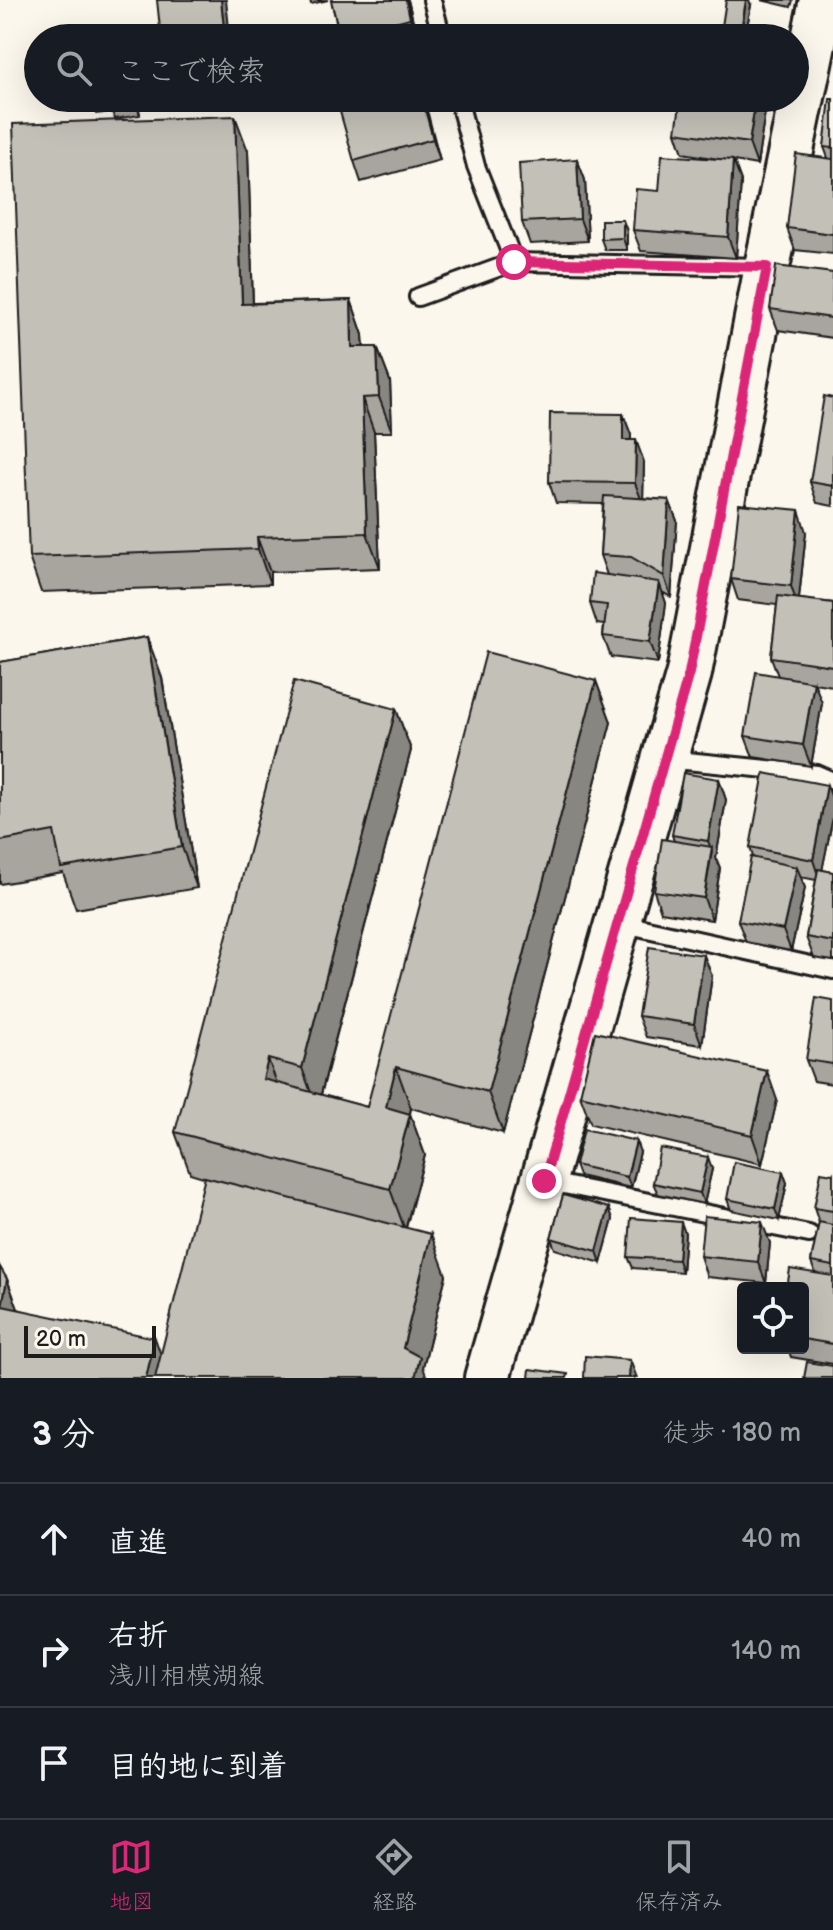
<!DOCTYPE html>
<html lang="ja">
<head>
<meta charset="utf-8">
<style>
	body { margin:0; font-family:"Balsamiq Sans","Klee One",sans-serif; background:#20242c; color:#f1f3f6 }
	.controls { position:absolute; right:24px; bottom:24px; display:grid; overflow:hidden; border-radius:8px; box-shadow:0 8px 32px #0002 }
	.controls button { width:72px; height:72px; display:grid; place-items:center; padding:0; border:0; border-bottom:2px solid #363941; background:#171b24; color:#f1f3f6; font:40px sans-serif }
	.scale { position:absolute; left:24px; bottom:20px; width:132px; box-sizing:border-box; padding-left:8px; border:4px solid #1c1c1c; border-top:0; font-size:22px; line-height:28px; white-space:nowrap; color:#1c1c1c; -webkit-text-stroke:6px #fbf7ec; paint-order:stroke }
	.stop { position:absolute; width:24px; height:24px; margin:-18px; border:6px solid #db2777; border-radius:50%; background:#fff }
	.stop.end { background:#db2777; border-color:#fff; box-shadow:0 2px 8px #0008 }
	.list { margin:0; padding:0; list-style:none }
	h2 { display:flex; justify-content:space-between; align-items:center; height:104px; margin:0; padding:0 32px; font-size:34px }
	h2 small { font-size:26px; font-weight:400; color:#9ea1a6 }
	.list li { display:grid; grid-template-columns:52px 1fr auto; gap:24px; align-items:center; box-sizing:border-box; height:112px; padding:0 32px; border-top:2px solid #363941 }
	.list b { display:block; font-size:30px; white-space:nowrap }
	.list p { margin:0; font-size:26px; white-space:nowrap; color:#9ea1a6 }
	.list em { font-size:26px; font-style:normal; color:#9ea1a6 }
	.icon { flex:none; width:44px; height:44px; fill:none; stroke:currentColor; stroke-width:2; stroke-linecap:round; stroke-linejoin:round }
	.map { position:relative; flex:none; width:833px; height:1378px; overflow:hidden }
	.search { position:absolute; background:#171b24; box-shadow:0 8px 32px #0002; left:24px; right:24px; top:24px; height:88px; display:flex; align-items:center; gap:20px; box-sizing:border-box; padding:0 28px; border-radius:44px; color:#9ea1a6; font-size:30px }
	.sheet { height:440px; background:#171b24 }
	nav { display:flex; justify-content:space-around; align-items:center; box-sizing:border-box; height:112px; border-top:2px solid #363941; background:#171b24; font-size:22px; color:#9ea1a6 }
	nav a { display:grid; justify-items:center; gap:4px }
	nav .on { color:#db2777 }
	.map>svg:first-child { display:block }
</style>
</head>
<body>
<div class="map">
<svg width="833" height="1378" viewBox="0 0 833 1378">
	<rect width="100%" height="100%" fill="#fbf7ec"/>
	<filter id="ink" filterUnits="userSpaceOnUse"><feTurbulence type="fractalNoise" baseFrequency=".0125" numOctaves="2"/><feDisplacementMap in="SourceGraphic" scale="16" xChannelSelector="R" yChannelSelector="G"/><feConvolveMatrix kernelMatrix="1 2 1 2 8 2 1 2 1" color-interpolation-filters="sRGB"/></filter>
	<g filter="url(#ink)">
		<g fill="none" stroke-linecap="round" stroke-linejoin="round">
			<g stroke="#1c1c1c" stroke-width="22">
				<path id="lane" d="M432 0 442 38
					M458 98 476 166 514 262
					M418 297 514 262 765 267
					M666 759 817 774 833 781
					M620 923 833 970
					M544 1181 809 1234"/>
			</g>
			<g stroke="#1c1c1c" stroke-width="50">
				<path id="secondary" d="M487 1378 689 673 767 267 822 0"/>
			</g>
			<use href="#lane" stroke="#fbf7ec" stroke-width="16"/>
			<use href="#secondary" stroke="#fbf7ec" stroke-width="44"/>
		</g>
		<path fill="#a8a59e" stroke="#1c1c1c" stroke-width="2" d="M310 0H328L311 4Z
			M331 0H408L417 38H340Z
			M761 0H793L791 7Z
			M751 5 745 38H723L721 33Z
			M92 98H137L140 115 115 119 112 112 96 114Z
			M348 98H425L422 99 440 160 361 182 354 161Z
			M767 98 757 165 734 161 741 181 736 258 641 251 633 230 659 191 724 160 683 153 676 132Z
			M833 99V254L795 250 787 228 828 158 824 147Z
			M248 151 253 303 351 300 363 335 364 347H377L390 381 392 432H374L380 568 270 572V584L41 592 29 557Z
			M577 159 585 180 588 241 530 244 522 222Z
			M627 231V250H605L601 239Z
			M833 273V338L778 330 770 309Z
			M833 398V506L817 503 810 482Z
			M623 414 631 435V440L644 462 643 498 669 500 677 521 671 597 662 592 666 603 658 663 611 657 603 636 604 625 597 624 590 603 607 575 600 555 603 504 556 503 549 482Z
			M806 532 799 599 833 603V686L814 683 822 703 811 766 753 757 745 736 778 676 771 657 777 605 738 600 731 579Z
			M147 637 162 678 197 888 76 909 63 873 0 884V662Z
			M596 681 611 722 503 1133 411 1108 410 1114 425 1155 406 1228 446 1275 423 1367 0 1378 7 1279 18 1309 161 1355 213 1180 190 1173 175 1132 396 709 411 750 321 1095 367 1107Z
			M719 779 726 800 716 858 720 868 712 920 661 912 654 891 674 841 672 835Z
			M833 801V817L822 870 833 872V961L814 958 806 937 816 880 801 877 805 888 791 951 746 942 738 921 753 857 750 847Z
			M712 976 702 1045 646 1037 638 1016Z
			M833 1001V1084L814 1081 806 1060Z
			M580 1095 777 1100 762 1164 591 1124Z
			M640 1152 631 1188 579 1176 575 1165Z
			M712 1169 704 1204 658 1194 653 1183Z
			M783 1172 787 1183 779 1220 731 1210 727 1199Z
			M833 1174V1364L791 1357 788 1348H803V1288L815 1273 811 1262 819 1223 814 1208Z
			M609 1208 613 1219 601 1263 555 1249 551 1238Z
			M685 1233 682 1272 633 1268 628 1257Z
			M770 1243 766 1283 707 1277 700 1256Z"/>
		<path fill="#888681" stroke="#1c1c1c" stroke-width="2" d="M221 0H226L230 38H225Z
			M406 0H408L417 38 410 18Z
			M746 0H749L751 5 745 38H741Z
			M135 98H137L140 115 136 104Z
			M422 98 428 114 440 160 433 139Z
			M756 98H767L757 165 749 143Z
			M235 116 248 151 254 338 242 304Z
			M577 159 585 180 588 241 580 219Z
			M733 160 741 181 736 258 728 237Z
			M623 220 627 231V250L623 238Z
			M351 300 363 335 365 382 352 347Z
			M377 347 390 381 392 432 379 397Z
			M362 398 374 432 380 568 367 533Z
			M623 414 631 435 630 462 623 440Z
			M636 440 644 462 643 504 635 483Z
			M669 500 677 521 671 597 664 576Z
			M799 510 806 532 798 607 791 586Z
			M257 537 270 572V584L258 549Z
			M659 582 666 603 658 663 650 642Z
			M147 637 162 678 197 888 182 847Z
			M596 681 611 722 503 1133 488 1092Z
			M814 682 822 703 811 766 803 745Z
			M396 709 411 750 317 1109 302 1068Z
			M719 779 726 800 716 858 720 868 712 920 704 898 712 851 708 841Z
			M827 785 833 801V817L820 881 813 860Z
			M797 867 805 888 791 951 783 930Z
			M704 955 712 976 702 1045 694 1024Z
			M268 1059 283 1100 263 1079Z
			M396 1067 411 1108 401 1148 386 1107Z
			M767 1071 777 1100 762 1164 752 1135Z
			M410 1114 425 1155 405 1230 390 1189Z
			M636 1141 640 1152 631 1188 627 1177Z
			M708 1157 712 1169 704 1204 700 1193Z
			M783 1172 787 1183 779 1220 775 1209Z
			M609 1208 613 1219 601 1263 597 1251Z
			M681 1222 685 1233 682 1272 678 1260Z
			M762 1222 770 1243 766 1283 758 1262Z
			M431 1234 446 1275 423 1367 427 1378H414L403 1348Z
			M7 1279 22 1320 2 1306Z
			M155 1338 169 1378H146Z
			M630 1360 637 1378H629Z"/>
		<path fill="#c3c0b8" stroke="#1c1c1c" stroke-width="2" d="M157 0H221L225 38H161Z
			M331 0H406L410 18 340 36Z
			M726 0H746L740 36 721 33Z
			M294 28 295 38H247L246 34Z
			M395 31 396 38H365Z
			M92 98H135L136 104 111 108 110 101 92 103Z
			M348 98H399V99L422 98 433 139 354 161 337 101Z
			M681 98H756L749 143 676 132Z
			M830 99H833V148L824 147Z
			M235 116 242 304 351 300 352 347H377L379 397 362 398 367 533 257 537 258 549 29 557 13 124Z
			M796 154 833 159V234L787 228Z
			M662 155 733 160 728 237 633 230 636 189 659 191Z
			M577 159 580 219 522 222 519 163Z
			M601 220H623V238L601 239Z
			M776 266 833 273 832 318 770 309Z
			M824 396 833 398V486L810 482Z
			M550 413 623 414V440H636L635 483 549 482Z
			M604 496 669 500 664 576 631 557 600 555Z
			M739 504 799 510 791 586 731 579Z
			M593 573 659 582 650 642 603 636 607 605 590 603Z
			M778 596 833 603V666L771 657Z
			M147 637 182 847 61 868 54 831 0 841V662Z
			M486 652 596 681 488 1092 396 1067 386 1107 410 1114 390 1189 175 1132 294 681 396 709 302 1068 268 1059 263 1079 367 1107Z
			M756 672 814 682 803 745 745 736Z
			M683 773 719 779 708 841 672 835Z
			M764 773 827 785 813 860 750 847Z
			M662 839 712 847 704 898 654 891Z
			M751 857 797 867 783 930 738 921Z
			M818 869 833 872V942L806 937Z
			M649 947 704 955 694 1024 638 1016Z
			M816 998 833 1001V1064L806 1060Z
			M595 1032 767 1071 752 1135 580 1095Z
			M584 1129 636 1141 627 1177 575 1165Z
			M660 1148 708 1157 700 1193 653 1183Z
			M734 1162 783 1172 775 1209 727 1199Z
			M821 1172 833 1174V1211L814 1208Z
			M205 1177 431 1234 403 1348 420 1357 415 1378H155Z
			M563 1195 609 1208 597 1251 551 1238Z
			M704 1216 762 1222 758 1262 700 1256Z
			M631 1218 681 1222 678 1260 628 1257Z
			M819 1222 833 1225V1266L811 1262Z
			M0 1267 7 1279 2 1306 155 1338 146 1378H0Z
			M790 1269 833 1276V1344L803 1339V1288H787Z
			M585 1356 630 1360 629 1378H584Z
			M807 1362 833 1366V1378H804Z
			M530 1369 568 1374 567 1378H529Z"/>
	</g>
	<g fill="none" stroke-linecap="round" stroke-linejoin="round" filter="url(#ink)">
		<path stroke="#db2777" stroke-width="10" d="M514 262 767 267 689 673 544 1181"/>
	</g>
</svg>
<div class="controls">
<button><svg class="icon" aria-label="locate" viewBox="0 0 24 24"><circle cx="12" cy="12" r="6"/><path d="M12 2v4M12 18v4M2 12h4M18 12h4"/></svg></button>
</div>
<div class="scale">20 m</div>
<div class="stop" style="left:514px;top:262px"></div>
<div class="stop end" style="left:544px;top:1181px"></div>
<div class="search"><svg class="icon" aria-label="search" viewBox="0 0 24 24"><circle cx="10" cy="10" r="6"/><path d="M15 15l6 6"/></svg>ここで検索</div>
</div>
<section class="sheet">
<h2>3 分<small>徒歩 · 180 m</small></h2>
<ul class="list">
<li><svg class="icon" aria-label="ahead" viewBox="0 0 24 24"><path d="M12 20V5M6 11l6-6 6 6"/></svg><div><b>直進</b></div><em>40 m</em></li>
<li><svg class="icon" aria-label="right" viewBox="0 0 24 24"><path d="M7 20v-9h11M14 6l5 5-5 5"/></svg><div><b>右折</b><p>浅川相模湖線</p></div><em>140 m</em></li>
<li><svg class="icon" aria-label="arrive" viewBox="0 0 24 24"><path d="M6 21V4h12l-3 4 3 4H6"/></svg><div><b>目的地に到着</b></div></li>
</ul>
</section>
<nav>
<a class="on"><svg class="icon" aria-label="map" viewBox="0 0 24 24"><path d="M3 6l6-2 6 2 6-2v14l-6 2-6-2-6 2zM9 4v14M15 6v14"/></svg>地図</a>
<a><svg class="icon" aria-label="directions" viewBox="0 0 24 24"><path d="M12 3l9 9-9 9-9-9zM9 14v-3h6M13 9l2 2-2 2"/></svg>経路</a>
<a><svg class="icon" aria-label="saved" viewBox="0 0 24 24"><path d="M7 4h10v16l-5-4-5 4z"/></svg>保存済み</a>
</nav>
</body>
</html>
